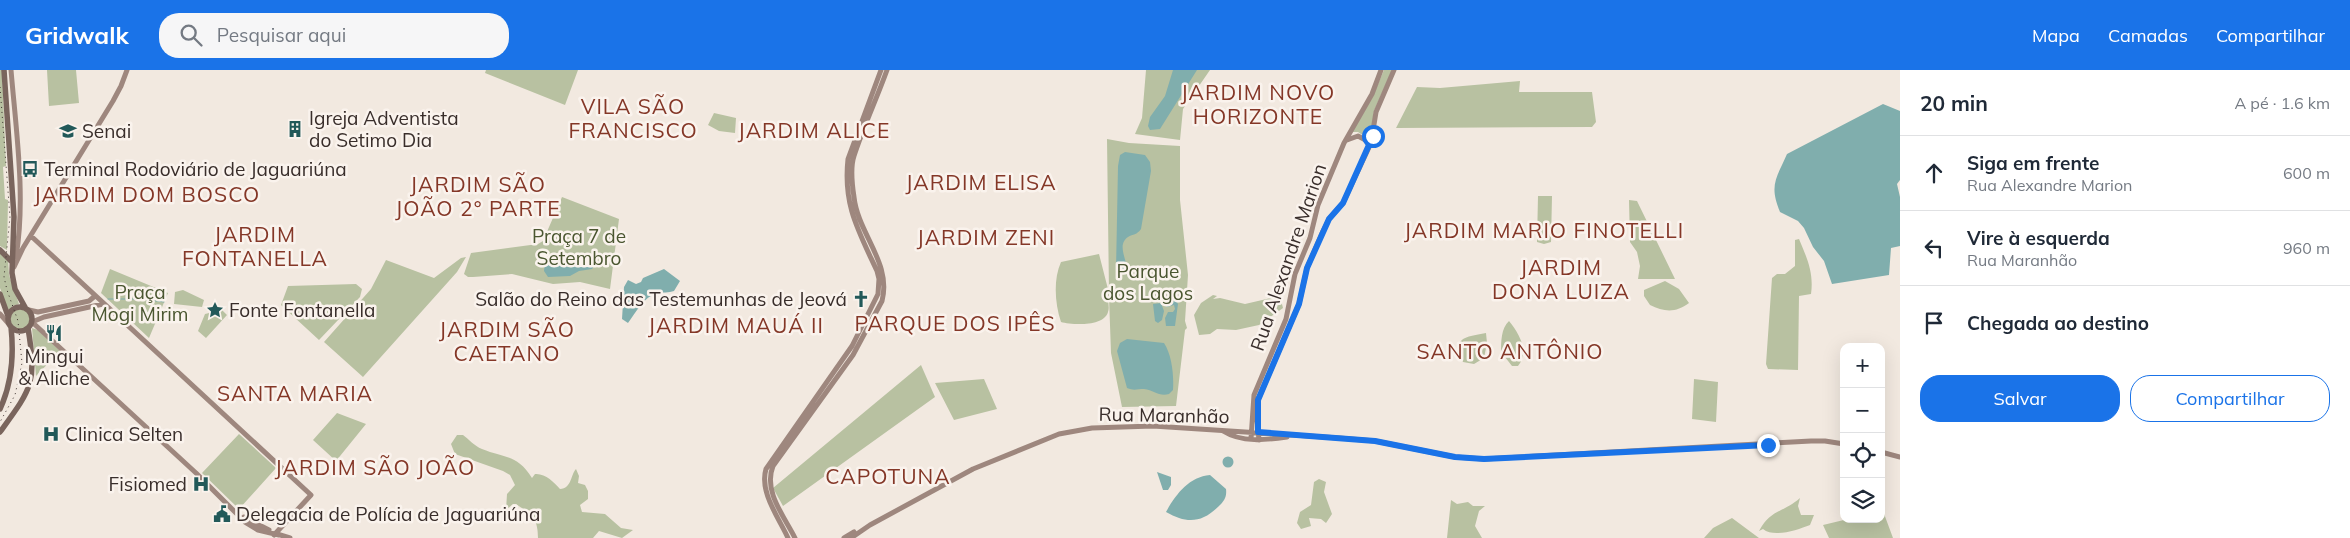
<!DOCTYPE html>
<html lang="pt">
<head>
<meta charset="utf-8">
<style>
	body { margin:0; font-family:Mulish,sans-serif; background:#f6f6f7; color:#1f2937 }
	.controls { position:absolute; right:15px; bottom:15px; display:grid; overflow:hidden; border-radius:10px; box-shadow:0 5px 20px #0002 }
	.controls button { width:45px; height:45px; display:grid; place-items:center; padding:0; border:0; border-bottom:1px solid #e0e1e3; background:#fff; color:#1f2937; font:25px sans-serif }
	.stop { position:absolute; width:15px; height:15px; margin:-11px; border:4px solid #1a73e8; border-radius:50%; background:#fff }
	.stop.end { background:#1a73e8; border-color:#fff; box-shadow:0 1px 5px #0008 }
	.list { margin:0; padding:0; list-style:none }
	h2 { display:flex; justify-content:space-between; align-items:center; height:65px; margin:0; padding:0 20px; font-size:21px }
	h2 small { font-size:16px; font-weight:400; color:#747a83 }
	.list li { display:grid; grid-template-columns:32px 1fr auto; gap:15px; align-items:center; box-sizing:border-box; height:75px; padding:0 20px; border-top:1px solid #e0e1e3 }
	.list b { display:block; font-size:19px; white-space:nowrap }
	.list p { margin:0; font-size:16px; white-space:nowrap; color:#747a83 }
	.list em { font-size:16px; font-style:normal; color:#747a83 }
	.actions { display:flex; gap:10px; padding:15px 20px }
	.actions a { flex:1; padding:11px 0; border:1px solid #1a73e8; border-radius:20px; text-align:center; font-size:18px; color:#1a73e8 }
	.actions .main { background:#1a73e8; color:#fff }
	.icon { flex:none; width:28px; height:28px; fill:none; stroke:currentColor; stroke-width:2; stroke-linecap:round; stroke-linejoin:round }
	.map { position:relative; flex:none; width:1900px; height:468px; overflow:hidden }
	header { display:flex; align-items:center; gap:30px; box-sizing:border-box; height:70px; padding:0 25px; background:#1a73e8; color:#fff }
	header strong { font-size:24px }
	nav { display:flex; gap:28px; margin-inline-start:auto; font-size:18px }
	.search { width:350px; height:45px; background:#f6f6f7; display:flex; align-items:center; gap:12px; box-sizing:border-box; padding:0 18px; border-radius:20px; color:#747a83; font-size:19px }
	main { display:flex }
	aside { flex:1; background:#fff }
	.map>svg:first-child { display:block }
</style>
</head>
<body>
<header>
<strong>Gridwalk</strong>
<div class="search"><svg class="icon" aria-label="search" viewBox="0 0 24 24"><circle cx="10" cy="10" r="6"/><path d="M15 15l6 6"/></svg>Pesquisar aqui</div>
<nav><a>Mapa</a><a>Camadas</a><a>Compartilhar</a></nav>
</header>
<main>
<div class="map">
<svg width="1900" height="468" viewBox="0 0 1900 468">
	<rect width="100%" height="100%" fill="#f2e9e0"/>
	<path fill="#b8c1a1" d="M0 0H2L6 96 3 97 5 129 8 130 7 180 0 176Z
		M47 0H76L79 33 49 36Z
		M486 0H578L565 35 485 3Z
		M1146 0H1210L1183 39 1180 70 1135 64 1142 48Z
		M1384 0H1392L1374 41 1371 65 1367 68 1358 62H1351L1372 28Z
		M1520 11 1519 22H1592L1596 52 1592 57 1396 58 1417 17 1440 18Z
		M714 43 736 48 735 63 719 61 708 55Z
		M1107 69 1129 73 1180 76V130L1188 205 1185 251 1187 258 1185 260 1176 336 1122 337 1111 283 1109 227C1107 232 1110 237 1108 242 1104 257 1072 255 1061 252 1055 234 1053 210 1061 192L1099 184 1109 223Z
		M1538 126H1552L1551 172 1544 174 1537 172Z
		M562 127 619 149 610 219 580 212 553 214 512 204 473 207H468L464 204 471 183 538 174 543 171Z
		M1629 130 1637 131 1675 209H1638L1640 196 1637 182 1630 172Z
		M1799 169C1807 188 1814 203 1811 224L1799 226 1798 300 1768 299 1766 294 1772 208 1777 204H1785L1795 196V170Z
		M0 182 8 188 9 205 19 234 13 236 8 240 0 218Z
		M466 187 457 202 363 307 324 272 371 219 386 190 434 208 461 188Z
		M110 199 168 223 149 268 101 223Z
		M1665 211 1679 219 1689 233C1676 243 1664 242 1650 235L1644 226V220Z
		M356 214 362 219 360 227 319 270 281 235 288 216Z
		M183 220 204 230 202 237 174 234 175 222Z
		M1213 225 1217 226 1213 229 1220 228 1245 234 1280 226 1283 238 1259 255 1236 260 1217 259 1210 264 1199 265 1194 245 1201 233Z
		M10 249a10 10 0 1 1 20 0a10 10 0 1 1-20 0Z
		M222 240 227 245 206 268 198 261 205 244Z
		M1509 251C1519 263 1530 282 1518 296H1512L1501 282C1501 272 1501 258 1509 251Z
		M32 258 38 260 60 281 36 306Z
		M1486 263 1487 273 1484 288 1474 294 1463 292C1451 266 1467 267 1486 263Z
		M921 295 935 327 783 436 773 418Z
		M984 309 997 339 954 350 935 313Z
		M1694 309 1718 312 1716 352 1692 349Z
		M337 343 366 354 336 391 313 370Z
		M239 364 276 398 239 439 202 403Z
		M457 365H463C469 369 474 376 482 379 504 388 517 384 532 408L535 404C545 403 554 412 560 419 572 418 570 406 576 399L579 406 578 413 585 415 588 421V429L580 435 582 442 605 444 621 458 633 460 622 468 599 461 593 468H538C538 448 532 445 516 434H513L506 440 507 424 515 415 510 405 503 401 455 384 451 374Z
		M1319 409 1326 412 1324 422 1332 444 1326 453 1321 449 1309 448 1311 456 1301 459 1297 453 1300 442 1311 435 1314 412Z
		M1800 428 1798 436 1801 445H1814L1810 455C1797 460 1774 468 1763 459L1759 461C1771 439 1783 443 1800 428Z
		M1451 430 1457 434 1468 432 1473 436H1485L1479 441 1475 456 1482 468H1447Z
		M1883 441 1893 468H1829L1823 455 1848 449H1881V442Z
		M1732 448 1759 468H1704L1713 458Z"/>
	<path fill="#80aead" d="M1173 0H1197L1160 59 1150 60 1148 56 1150 47 1165 26Z
		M1883 34 1900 41V110L1897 114 1900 127V176L1891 178 1889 205 1832 214 1824 191 1813 177 1804 158 1798 151 1780 142C1769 115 1776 109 1787 84Z
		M1125 82 1145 85 1150 92 1151 101 1141 159C1137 165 1133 164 1128 167 1116 175 1128 191 1127 201L1120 204 1116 200 1118 96 1120 85Z
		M588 185H594L596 193 592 199 579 201 570 206 548 207 544 201 545 192 549 187H555L568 197Z
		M664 199 680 211 674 221C669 223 662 222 657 223 644 227 636 242 628 253L622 249 624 217 628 210 636 214 641 212 643 208Z
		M1169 229H1175L1178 234 1175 256H1166L1165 248 1168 242H1173L1175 239 1174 235 1167 237 1165 235 1166 230Z
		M1161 233 1164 241 1162 250 1158 253 1155 251 1153 234Z
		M1127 269 1164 273C1172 285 1174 306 1173 320L1169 324C1159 327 1154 320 1144 319 1137 319 1134 321 1127 318L1117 281 1120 273Z
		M1222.5 392a5.5 5.5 0 1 1 11 0a5.5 5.5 0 1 1-11 0Z
		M1157 402 1171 407V415L1168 420H1163Z
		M1210 405 1226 419C1227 427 1224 431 1219 436 1202 453 1187 454 1166 442 1176 424 1189 407 1210 405Z"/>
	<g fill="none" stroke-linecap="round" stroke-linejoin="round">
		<path stroke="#80aead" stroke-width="1" d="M108 229H141L164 232"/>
		<path stroke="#9e877e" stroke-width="5" d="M11 0C16 60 26 128 16 187
			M1347 70 1358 66 1371 73
			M31 166 311 425 274 465
			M14 197 23 178 113 31 121 16 127 0
			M29 240 38 242 89 231 95 226
			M0 244 8 253
			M32 252 196 403 245 452 258 460 279 465
			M32 252 44 247 103 234
			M1223 361C1242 373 1266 370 1287 367
			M1251 369 1254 325 1286 249 1295 204 1310 168 1318 135 1344 73 1372 24 1381 0
			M1259 370 1257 349 1258 330 1299 234 1307 198 1323 161 1329 149 1343 133 1371 73 1376 42 1394 0
			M1881 382 1900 387
			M244 447 269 460
			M277 464 290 468
			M788 468C779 448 759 422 766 399L852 276 878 224 879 209 877 201C858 160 843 135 848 89L881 0
			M795 468C784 446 763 421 773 396L853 285 882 231C892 193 858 164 854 127 852 114 850 98 854 86 863 58 877 28 887 0
			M844 468 854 462
			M851 468 870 455 973 399 1059 364 1092 358 1153 356 1339 368 1375 371 1455 387 1484 389 1811 371H1825L1844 374"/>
		<path stroke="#7a655d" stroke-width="5.5" d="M4 0 14 147 12 203 15 219 25 237
			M0 180 11 191
			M0 224 8 246
			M8 249a12 12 0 1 1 24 0a12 12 0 1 1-24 0Z
			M0 339C12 313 14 285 11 257
			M0 362C32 318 37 313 28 258"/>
		<path stroke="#392e2b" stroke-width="1" stroke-dasharray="1 4" stroke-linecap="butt" d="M0 17 10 147 4 207 7 220 18 251 22 293 15 325 0 352"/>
	</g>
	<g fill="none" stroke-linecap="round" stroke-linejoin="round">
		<path stroke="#1a73e8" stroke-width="6" d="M1373 66 1343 133 1329 149 1307 198 1299 234 1258 330V362L1375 371 1455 387 1484 389 1768 375"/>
	</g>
	<defs>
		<g id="building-bare" transform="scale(1.35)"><path d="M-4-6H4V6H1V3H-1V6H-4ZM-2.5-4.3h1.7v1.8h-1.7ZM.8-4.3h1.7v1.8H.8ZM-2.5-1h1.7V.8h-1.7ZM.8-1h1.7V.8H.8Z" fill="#225959" stroke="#faf3ed" stroke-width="2.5" paint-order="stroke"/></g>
		<g id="university-bare" transform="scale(1.35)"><path d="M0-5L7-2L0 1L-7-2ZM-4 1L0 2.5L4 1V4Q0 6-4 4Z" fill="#225959" stroke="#faf3ed" stroke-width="2.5" paint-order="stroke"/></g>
		<g id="bus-bare" transform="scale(1.35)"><path d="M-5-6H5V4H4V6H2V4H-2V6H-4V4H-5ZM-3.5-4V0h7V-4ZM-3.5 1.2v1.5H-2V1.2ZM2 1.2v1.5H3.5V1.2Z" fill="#225959" stroke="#faf3ed" stroke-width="2.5" paint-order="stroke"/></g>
		<g id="church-bare" transform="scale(1.35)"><path d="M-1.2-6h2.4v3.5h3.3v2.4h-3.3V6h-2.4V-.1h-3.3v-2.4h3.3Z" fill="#225959" stroke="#faf3ed" stroke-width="2.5" paint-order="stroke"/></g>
		<g id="sight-bare" transform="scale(1.35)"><path d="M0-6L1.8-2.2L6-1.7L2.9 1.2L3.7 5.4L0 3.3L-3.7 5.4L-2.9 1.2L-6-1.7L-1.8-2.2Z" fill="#225959" stroke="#faf3ed" stroke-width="2.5" paint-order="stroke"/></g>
		<g id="restaurant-bare" transform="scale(1.35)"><path d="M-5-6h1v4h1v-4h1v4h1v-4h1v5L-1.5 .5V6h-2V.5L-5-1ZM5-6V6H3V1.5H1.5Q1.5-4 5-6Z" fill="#225959" stroke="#faf3ed" stroke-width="2.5" paint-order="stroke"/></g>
		<g id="hospital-bare" transform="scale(1.35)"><path d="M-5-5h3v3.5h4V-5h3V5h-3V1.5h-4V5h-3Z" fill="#225959" stroke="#faf3ed" stroke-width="2.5" paint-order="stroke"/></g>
		<g id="civic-bare" transform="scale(1.35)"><path d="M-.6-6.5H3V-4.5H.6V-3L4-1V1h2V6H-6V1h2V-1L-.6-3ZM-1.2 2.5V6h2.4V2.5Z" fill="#225959" stroke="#faf3ed" stroke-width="2.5" paint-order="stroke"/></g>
	</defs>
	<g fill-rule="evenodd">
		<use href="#building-bare" x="295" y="59"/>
		<use href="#university-bare" x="68" y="61"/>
		<use href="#bus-bare" x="30" y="99"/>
		<use href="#church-bare" x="861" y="229"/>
		<use href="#sight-bare" x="215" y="240"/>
		<use href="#restaurant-bare" x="54" y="263"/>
		<use href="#hospital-bare" x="51" y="364"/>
		<use href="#hospital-bare" x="201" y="414"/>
		<use href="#civic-bare" x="222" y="444"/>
	</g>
	<g text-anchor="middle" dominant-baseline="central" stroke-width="5" stroke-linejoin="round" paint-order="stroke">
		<g font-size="19" fill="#392e2b" stroke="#faf3ed" text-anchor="start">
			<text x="309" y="48">Igreja Adventista<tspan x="309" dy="22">do Setimo Dia</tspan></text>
			<text x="82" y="61">Senai</text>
			<text x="44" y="99">Terminal Rodoviário de Jaguariúna</text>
			<text x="847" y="229" text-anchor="end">Salão do Reino das Testemunhas de Jeová</text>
			<text x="229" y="240">Fonte Fontanella</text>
			<text x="54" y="286" text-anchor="middle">Mingui<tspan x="54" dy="22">&amp; Aliche</tspan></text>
			<text x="65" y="364">Clinica Selten</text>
			<text x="187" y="414" text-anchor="end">Fisiomed</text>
			<text x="236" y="444">Delegacia de Polícia de Jaguariúna</text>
		</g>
		<g font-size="19" fill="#4a5630" stroke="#faf3ed">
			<text x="579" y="166">Praça 7 de<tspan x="579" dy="22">Setembro</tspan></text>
			<text x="1148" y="201">Parque<tspan x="1148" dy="22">dos Lagos</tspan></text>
			<text x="140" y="222">Praça<tspan x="140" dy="22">Mogi Mirim</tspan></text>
		</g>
		<g font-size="19" fill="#392e2b" stroke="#faf3ed">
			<text transform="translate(1288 187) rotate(-71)">Rua Alexandre Marion</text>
			<text transform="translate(1164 345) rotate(1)">Rua Maranhão</text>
		</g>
		<g font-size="21" letter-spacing="1" fill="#843727" stroke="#faf3ed">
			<text x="1258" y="22">JARDIM NOVO<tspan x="1258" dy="24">HORIZONTE</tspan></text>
			<text x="633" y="36">VILA SÃO<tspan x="633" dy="24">FRANCISCO</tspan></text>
			<text x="814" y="60">JARDIM ALICE</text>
			<text x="981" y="112">JARDIM ELISA</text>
			<text x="478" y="114">JARDIM SÃO<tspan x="478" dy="24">JOÃO 2° PARTE</tspan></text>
			<text x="147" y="124">JARDIM DOM BOSCO</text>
			<text x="1544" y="160">JARDIM MARIO FINOTELLI</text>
			<text x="255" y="164">JARDIM<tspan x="255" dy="24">FONTANELLA</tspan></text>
			<text x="986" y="167">JARDIM ZENI</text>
			<text x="1561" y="197">JARDIM<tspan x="1561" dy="24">DONA LUIZA</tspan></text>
			<text x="955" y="253">PARQUE DOS IPÊS</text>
			<text x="736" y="255">JARDIM MAUÁ II</text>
			<text x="507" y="259">JARDIM SÃO<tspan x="507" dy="24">CAETANO</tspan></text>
			<text x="1510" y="281">SANTO ANTÔNIO</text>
			<text x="295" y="323">SANTA MARIA</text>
			<text x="375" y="397">JARDIM SÃO JOÃO</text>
			<text x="888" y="406">CAPOTUNA</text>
		</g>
	</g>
</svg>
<div class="controls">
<button>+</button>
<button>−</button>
<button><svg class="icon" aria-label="locate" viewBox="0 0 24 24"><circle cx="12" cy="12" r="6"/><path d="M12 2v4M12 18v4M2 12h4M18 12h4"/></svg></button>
<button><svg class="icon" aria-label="layers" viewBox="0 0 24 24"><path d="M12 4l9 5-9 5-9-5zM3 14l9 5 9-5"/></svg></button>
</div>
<div class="stop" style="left:1373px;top:66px"></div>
<div class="stop end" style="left:1768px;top:375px"></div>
</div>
<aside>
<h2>20 min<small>A pé · 1.6 km</small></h2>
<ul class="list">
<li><svg class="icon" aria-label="ahead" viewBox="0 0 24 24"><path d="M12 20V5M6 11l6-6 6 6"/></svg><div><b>Siga em frente</b><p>Rua Alexandre Marion</p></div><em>600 m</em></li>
<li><svg class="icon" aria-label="left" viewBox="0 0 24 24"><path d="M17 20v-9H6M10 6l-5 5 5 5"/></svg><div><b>Vire à esquerda</b><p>Rua Maranhão</p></div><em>960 m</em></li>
<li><svg class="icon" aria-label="arrive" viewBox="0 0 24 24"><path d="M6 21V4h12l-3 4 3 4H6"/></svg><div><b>Chegada ao destino</b></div></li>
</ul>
<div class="actions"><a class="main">Salvar</a><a>Compartilhar</a></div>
</aside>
</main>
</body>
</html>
